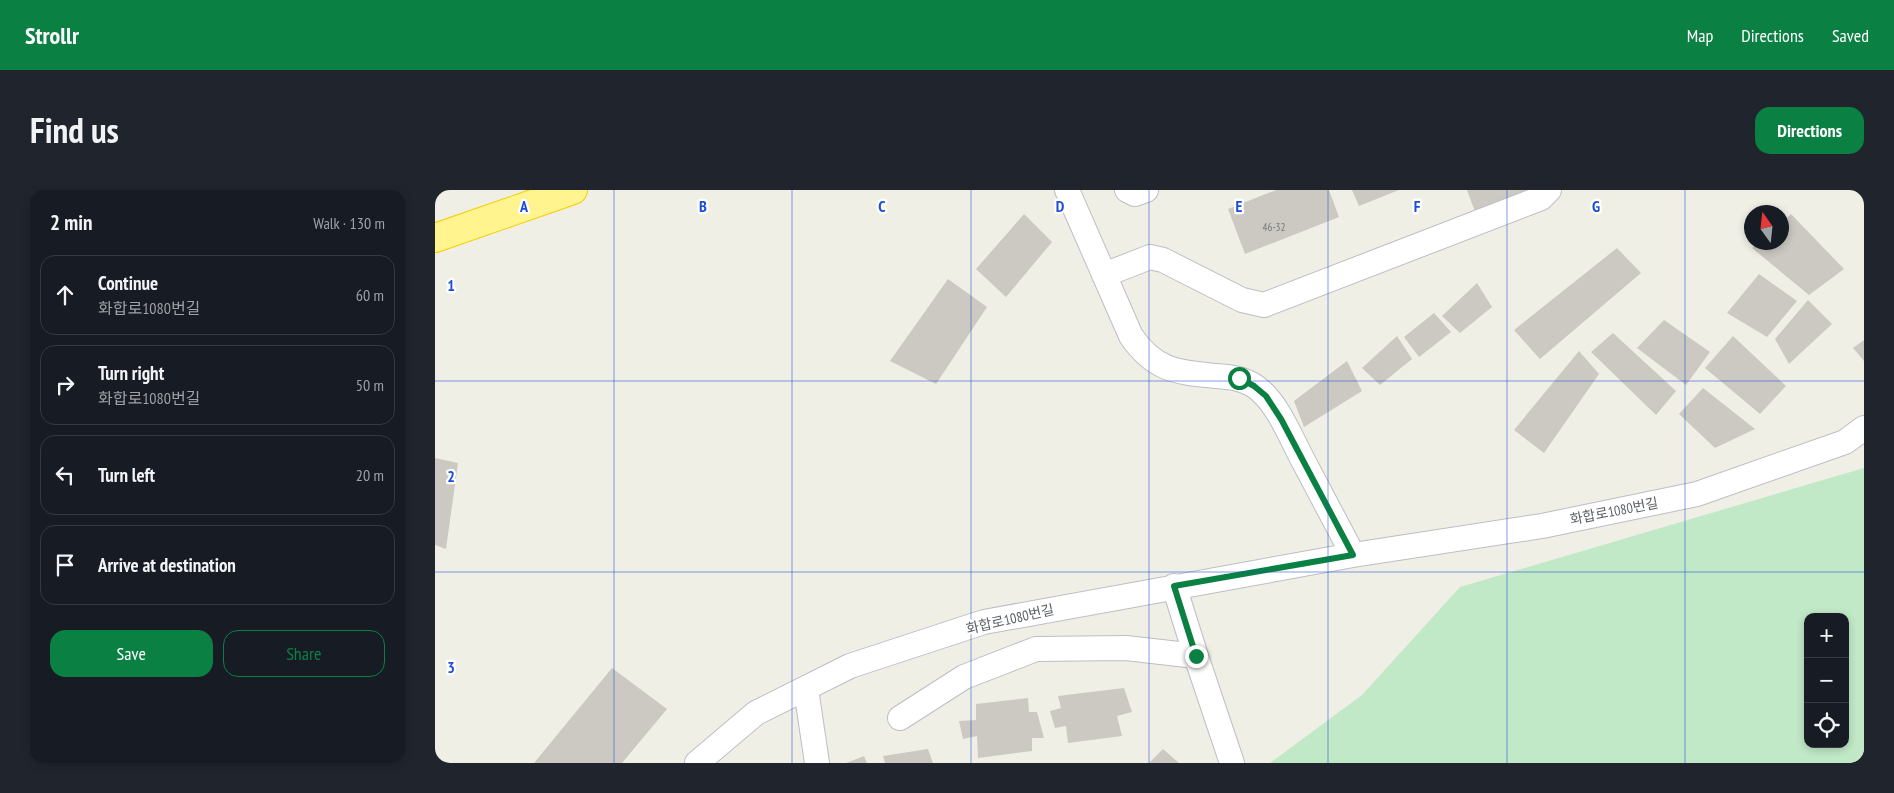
<!DOCTYPE html>
<html lang="en">
<head>
<meta charset="utf-8">
<style>
	body { margin:0; font-family:"PT Sans Narrow","Noto Sans KR",sans-serif; background:#20242c; color:#f1f3f6 }
	.controls { position:absolute; right:15px; bottom:15px; display:grid; overflow:hidden; border-radius:10px; box-shadow:0 2px 8px #0003 }
	.controls button { width:45px; height:45px; display:grid; place-items:center; padding:0; border:0; border-bottom:1px solid #363941; background:#171b24; color:#f1f3f6; font:25px sans-serif }
	.compass { position:absolute; left:1309px; top:15px; width:45px; height:45px; border-radius:50%; background:#171b24; box-shadow:0 2px 8px #0003; rotate:345deg }
	.stop { position:absolute; width:15px; height:15px; margin:-11px; border:4px solid #0b8043; border-radius:50%; background:#fff }
	.stop.end { background:#0b8043; border-color:#fff; box-shadow:0 1px 5px #0008 }
	.list { margin:0; padding:0; list-style:none }
	h2 { display:flex; justify-content:space-between; align-items:center; height:65px; margin:0; padding:0 20px; font-size:21px }
	h2 small { font-size:16px; font-weight:400; color:#9ea1a6 }
	.list li { display:grid; grid-template-columns:32px 1fr auto; gap:15px; align-items:center; box-sizing:border-box; height:80px; margin:0 10px 10px; padding:0 10px; border:1px solid #363941; border-radius:15px }
	.list b { display:block; font-size:19px; white-space:nowrap }
	.list p { margin:0; font-size:16px; white-space:nowrap; color:#9ea1a6 }
	.list em { font-size:16px; font-style:normal; color:#9ea1a6 }
	.actions { display:flex; gap:10px; padding:15px 20px }
	.actions a { flex:1; padding:11px 0; border:1px solid #0b8043; border-radius:15px; text-align:center; font-size:18px; color:#0b8043 }
	.actions .main { background:#0b8043; color:#fff }
	.icon { flex:none; width:28px; height:28px; fill:none; stroke:currentColor; stroke-width:2; stroke-linecap:round; stroke-linejoin:round }
	.map { position:relative; flex:none; width:1429px; height:573px; overflow:hidden; border-radius:15px }
	header { display:flex; align-items:center; gap:30px; box-sizing:border-box; height:70px; padding:0 25px; background:#0b8043; color:#fff }
	header strong { font-size:24px }
	nav { display:flex; gap:28px; margin-inline-start:auto; font-size:18px }
	.intro { display:flex; align-items:center; justify-content:space-between; box-sizing:border-box; height:120px; padding:0 30px }
	h1 { margin:0; font-size:35px }
	.button { padding:12px 22px; border-radius:15px; background:#0b8043; color:#fff; font-size:18px; font-weight:700 }
	main { display:flex; gap:30px; padding:0 30px }
	aside { flex:1; background:#171b24; border-radius:15px; box-shadow:0 2px 8px #0003 }
	.map>svg:first-child { display:block }
</style>
</head>
<body>
<header>
<strong>Strollr</strong>
<nav><a>Map</a><a>Directions</a><a>Saved</a></nav>
</header>
<div class="intro"><h1>Find us</h1><a class="button">Directions</a></div>
<main>
<aside>
<h2>2 min<small>Walk · 130 m</small></h2>
<ul class="list">
<li><svg class="icon" aria-label="ahead" viewBox="0 0 24 24"><path d="M12 20V5M6 11l6-6 6 6"/></svg><div><b>Continue</b><p>화합로1080번길</p></div><em>60 m</em></li>
<li><svg class="icon" aria-label="right" viewBox="0 0 24 24"><path d="M7 20v-9h11M14 6l5 5-5 5"/></svg><div><b>Turn right</b><p>화합로1080번길</p></div><em>50 m</em></li>
<li><svg class="icon" aria-label="left" viewBox="0 0 24 24"><path d="M17 20v-9H6M10 6l-5 5 5 5"/></svg><div><b>Turn left</b></div><em>20 m</em></li>
<li><svg class="icon" aria-label="arrive" viewBox="0 0 24 24"><path d="M6 21V4h12l-3 4 3 4H6"/></svg><div><b>Arrive at destination</b></div></li>
</ul>
<div class="actions"><a class="main">Save</a><a>Share</a></div>
</aside>
<div class="map">
<svg width="1429" height="573" viewBox="0 0 1429 573">
	<rect width="100%" height="100%" fill="#f0efe5"/>
	<path fill="#c1e8c7" fill-rule="evenodd" d="M1429 278V573H835L927 505 1025 397ZM1373 427H1410V554H1373Z"/>
	<path fill="#cbc9c2" d="M841 0H894L904 27 810 64 793 19Z
		M917 0H964L924 16Z
		M1032 0H1094L1042 27Z
		M589 24 617 52 571 107 541 79Z
		M1356 24 1409 79 1374 105 1317 58 1323 52H1346V33Z
		M1182 58 1206 83 1105 169 1079 140Z
		M1324 84 1362 111 1332 147 1292 123Z
		M513 89 552 117 501 194 455 171Z
		M1042 93 1057 117 1025 143 1007 126Z
		M1373 110 1397 134 1354 174 1340 149Z
		M999 123 1016 142 984 167 969 147Z
		M1229 130 1275 162 1251 195 1202 158Z
		M1178 143 1241 201 1221 225 1156 162Z
		M962 146 977 169 945 195 927 178Z
		M1298 146 1351 196 1325 224 1270 178Z
		M1429 150V171L1418 158Z
		M1144 161 1164 184 1109 263 1079 240Z
		M912 171 927 201 869 237 859 211Z
		M1268 198 1320 239 1280 258 1244 224Z
		M0 268 23 273 11 359 0 355Z
		M177 478 232 519 187 573H99Z
		M689 498 697 522 682 526 687 546 633 553 631 536 620 538 615 521 626 518 623 506Z
		M593 508 594 522H602L609 548H597V561L543 568 542 546 528 549 524 531 541 530V514Z
		M493 559 498 573H450L448 566Z
		M728 559 744 573H714Z
		M429 566 432 573H411Z"/>
	<g fill="none" stroke-linecap="round" stroke-linejoin="round">
		<g stroke="#bdbec4" stroke-width="26">
			<path id="minor" d="M632 0 696 146C720 181 742 182 781 186 795 187 806 188 818 195 843 211 856 249 870 274 886 304 902 335 918 365
				M692 0 700 4 711 0
				M669 85 715 67 728 70 807 110 829 115 1106 8 1114 0
				M761 466 797 573
				M371 499 382 573
				M465 528 529 487 601 459 691 458 761 466 739 396
				M262 573 321 523 415 476 549 432 918 365 1107 336 1262 304 1410 252 1429 238"/>
		</g>
		<g stroke="#f5ce00" stroke-width="30">
			<path id="highway" d="M0 48 138 0"/>
		</g>
		<use href="#minor" stroke="#fff" stroke-width="24"/>
		<use href="#highway" stroke="#fff48d" stroke-width="28"/>
	</g>
	<g fill="none" stroke-linecap="round" stroke-linejoin="round">
		<path stroke="#0b8043" stroke-width="6" d="M761 466 739 396 918 365 846 229 831 206 819 196 804 188"/>
	</g>
	<path fill="none" stroke="#1d4ed8" stroke-width="1" stroke-opacity="0.55" d="M179 0V573M357 0V573M536 0V573M714 0V573M893 0V573M1072 0V573M1250 0V573M0 191H1429M0 382H1429"/>
	<g text-anchor="middle" dominant-baseline="central" stroke-width="4.5" stroke-linejoin="round" paint-order="stroke">
		<g font-size="11" fill="#787a7d">
			<text x="839" y="37">46-32</text>
		</g>
		<g font-size="14" fill="#5d6066" stroke="#fff">
			<text transform="translate(1179 321) rotate(-11)">화합로1080번길</text>
			<text transform="translate(575 429) rotate(-13)">화합로1080번길</text>
		</g>
	</g>
	<g font-size="16" text-anchor="middle" font-weight="bold" fill="#1d4ed8" stroke="#fff" stroke-width="4.5" stroke-linejoin="round" paint-order="stroke">
		<text x="89" y="22">A</text>
		<text x="268" y="22">B</text>
		<text x="447" y="22">C</text>
		<text x="625" y="22">D</text>
		<text x="804" y="22">E</text>
		<text x="982" y="22">F</text>
		<text x="1161" y="22">G</text>
		<text x="16" y="101">1</text>
		<text x="16" y="292">2</text>
		<text x="16" y="483">3</text>
	</g>
</svg>
<div class="controls">
<button>+</button>
<button>−</button>
<button><svg class="icon" aria-label="locate" viewBox="0 0 24 24"><circle cx="12" cy="12" r="6"/><path d="M12 2v4M12 18v4M2 12h4M18 12h4"/></svg></button>
</div>
<svg class="compass" viewBox="-18 -18 36 36"><path d="M0-13l5 13h-10z" fill="#e53935"/><path d="M0 13l5-13h-10z" fill="#9ea1a6"/></svg>
<div class="stop" style="left:804px;top:188px"></div>
<div class="stop end" style="left:761px;top:466px"></div>
</div>
</main>
</body>
</html>
